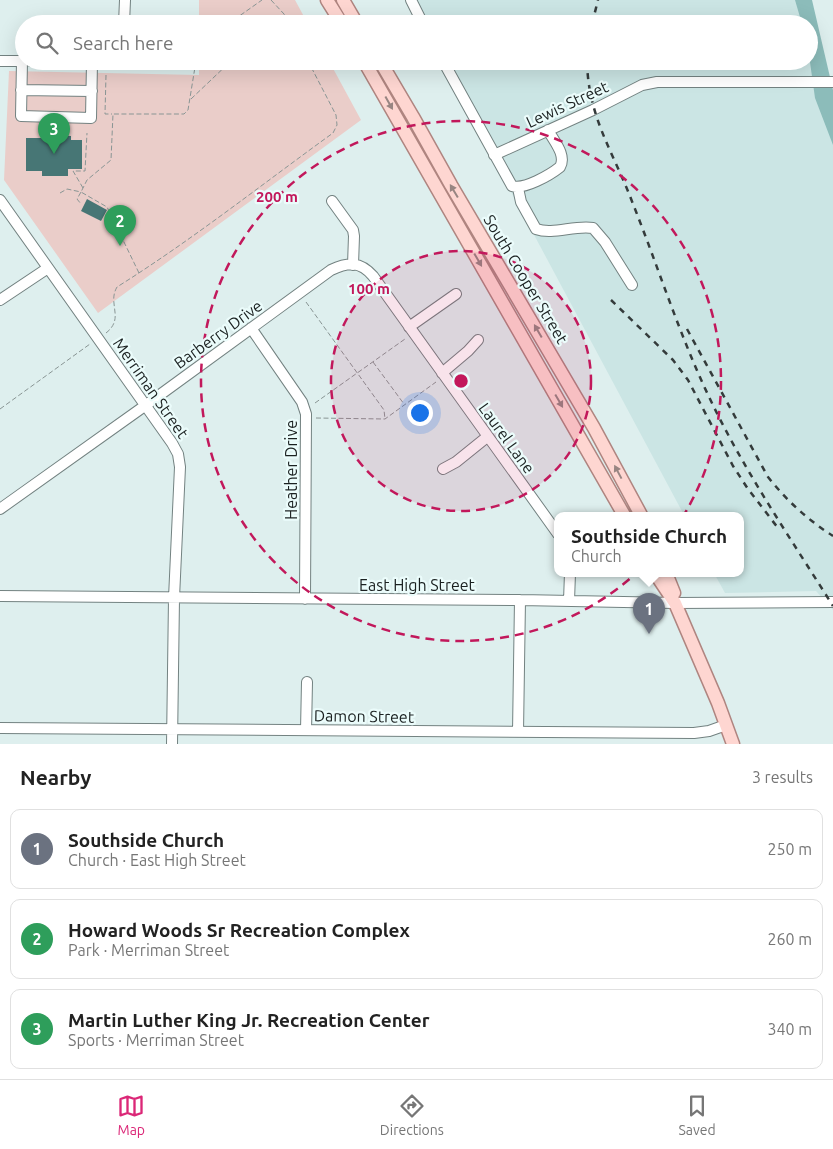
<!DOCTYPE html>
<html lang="en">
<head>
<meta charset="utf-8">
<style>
	body { margin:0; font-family:Ubuntu,sans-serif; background:#f6f6f6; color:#222 }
	.you { position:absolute; left:419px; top:412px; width:18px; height:18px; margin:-12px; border:4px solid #fff; border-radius:50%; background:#1a73e8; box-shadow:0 0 0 8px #1a73e833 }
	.badge { display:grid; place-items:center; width:32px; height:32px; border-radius:50%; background:#db2777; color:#fff; font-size:16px; font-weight:700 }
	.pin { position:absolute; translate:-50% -41px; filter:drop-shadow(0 1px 2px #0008) }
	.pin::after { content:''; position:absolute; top:26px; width:18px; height:15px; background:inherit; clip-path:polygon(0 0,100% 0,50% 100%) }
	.popup { position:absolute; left:554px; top:512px; width:190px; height:65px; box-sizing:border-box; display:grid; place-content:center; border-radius:10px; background:#fff; filter:drop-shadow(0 1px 4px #0005); font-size:16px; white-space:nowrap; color:#767676 }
	.popup b { font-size:19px; color:#222 }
	.popup::after { content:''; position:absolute; left:50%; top:100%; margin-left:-10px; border:10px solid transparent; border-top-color:#fff }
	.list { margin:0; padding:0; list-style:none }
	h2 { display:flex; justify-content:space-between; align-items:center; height:65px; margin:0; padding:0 20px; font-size:21px }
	h2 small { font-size:16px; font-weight:400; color:#767676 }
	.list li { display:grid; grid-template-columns:32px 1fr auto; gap:15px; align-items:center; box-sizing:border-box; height:80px; margin:0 10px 10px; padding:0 10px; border:1px solid #e0e0e0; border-radius:10px }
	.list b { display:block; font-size:19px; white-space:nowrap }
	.list p { margin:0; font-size:16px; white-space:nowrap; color:#767676 }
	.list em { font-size:16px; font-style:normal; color:#767676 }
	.icon { flex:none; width:28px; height:28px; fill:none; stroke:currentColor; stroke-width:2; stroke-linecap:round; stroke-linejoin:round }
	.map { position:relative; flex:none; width:833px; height:744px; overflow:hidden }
	.search { position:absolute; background:#fff; box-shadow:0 5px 20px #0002; left:15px; right:15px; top:15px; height:55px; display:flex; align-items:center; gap:12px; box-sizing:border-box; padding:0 18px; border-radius:28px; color:#767676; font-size:19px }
	.sheet { height:335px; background:#fff }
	nav { display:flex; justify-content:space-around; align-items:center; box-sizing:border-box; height:70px; border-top:1px solid #e0e0e0; background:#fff; font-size:14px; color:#767676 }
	nav a { display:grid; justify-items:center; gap:2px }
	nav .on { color:#db2777 }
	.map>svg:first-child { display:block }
</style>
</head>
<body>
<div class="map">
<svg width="833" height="744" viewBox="0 0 833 744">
	<rect width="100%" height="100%" fill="#deefee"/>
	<path fill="#cbe5e4" d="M409 0H797L804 24H421Z
		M809 40 833 118V610L816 591 725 593 714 573H740V515H684L441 61H809Z"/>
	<path fill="#eacdc9" d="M199 0H295L308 24H199Z
		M199 61H329L361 120 98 313 4 180 9 71 199 75Z"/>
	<path fill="#8cbcba" d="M795 0H812L833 90V145L815 98 809 55V24H802Z"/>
	<path fill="#477675" d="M44 135 71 136V140H82V169H68V176H42V171H26V138H44Z
		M87 199 107 210 101 221 81 211Z"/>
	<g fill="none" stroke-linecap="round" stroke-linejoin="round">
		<g stroke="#738281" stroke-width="12">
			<path id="minor" d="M411 0 423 24
				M124 24 125 0
				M0 61H24
				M22 61 21 116 91 118 92 62
				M31 61H116
				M443 61 512 186C524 190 550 175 560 167 567 155 553 140 548 130
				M21 90 92 91
				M494 155 593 110 642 85 657 82H833
				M518 188 521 202 536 229C553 235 574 225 593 228L605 242 632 285
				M0 200 172 443 178 454 180 467 174 598 172 744
				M332 201 353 230 354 236 353 265
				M0 300 48 268
				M409 327 456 294
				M251 328 302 402 306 414 305 599
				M442 373 468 351 478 340
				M443 469 456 462 487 437
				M0 509 146 405 331 270C348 262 360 261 373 276L558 534
				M0 596 520 600 675 603 833 602
				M569 601 570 573
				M0 728 694 733 709 731 726 725
				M306 730 307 682
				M518 732 520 600"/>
		</g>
		<g stroke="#af8580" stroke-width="15">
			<path id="major" d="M327 0 342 24
				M343 0 357 24
				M364 61 624 515
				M380 61 413 117 451 185 594 428 641 515
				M655 573 675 603 718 703 733 744
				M666 573 674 593"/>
		</g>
		<path stroke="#899594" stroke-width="1" stroke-dasharray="5 2.5" stroke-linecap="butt" d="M271 0 284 14 289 24
			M228 24 262 0
			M287 61 289 65
			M106 75 105 114H112
			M191 99 231 61
			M83 188 73 171H85L87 133
			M60 193 67 189 81 192 77 199 81 204
			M139 273 107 207 81 192 87 180 111 160 113 114H184L188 110 195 67 198 61
			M306 302 384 410 385 419
			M106 333C125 318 107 304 117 287 192 240 261 185 333 133L337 125 336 115 308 61
			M373 362 404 404
			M315 403 405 339
			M0 409 90 344
			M316 418 385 419 436 382"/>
		<use href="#minor" stroke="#fff" stroke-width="10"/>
		<use href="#major" stroke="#fed6d1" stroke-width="12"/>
		<path stroke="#343b3b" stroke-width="2.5" stroke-dasharray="6 6" stroke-linecap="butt" d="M592 24 598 0
			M587 61C588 118 614 153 633 204 659 269 680 337 711 401 745 472 791 539 833 606
			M611 300 673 360 688 380 733 466 748 489 778 528
			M687 329 768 477C787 501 808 520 833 536"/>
	</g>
	<defs><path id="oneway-solid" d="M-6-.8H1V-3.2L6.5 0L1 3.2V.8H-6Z" transform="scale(1.25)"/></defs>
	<g fill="#988582">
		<use href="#oneway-solid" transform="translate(389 103) rotate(61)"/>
		<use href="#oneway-solid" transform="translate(454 191) rotate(-121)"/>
		<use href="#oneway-solid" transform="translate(478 260) rotate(60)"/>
		<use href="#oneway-solid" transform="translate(538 331) rotate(-120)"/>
		<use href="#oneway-solid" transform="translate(559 401) rotate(60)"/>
		<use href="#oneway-solid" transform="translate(618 472) rotate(-118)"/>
	</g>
	<circle cx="461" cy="381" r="130" fill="#c2185b" fill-opacity=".12"/>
	<g fill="none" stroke="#c2185b" stroke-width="2.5" stroke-dasharray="9 6">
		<circle cx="461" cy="381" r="130"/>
		<circle cx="461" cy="381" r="260"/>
	</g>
	<g text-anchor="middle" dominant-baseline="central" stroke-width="4.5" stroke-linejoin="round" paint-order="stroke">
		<g font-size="16" fill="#1b2121" stroke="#ebfcfb">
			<text transform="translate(567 104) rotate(-25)">Lewis Street</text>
			<text transform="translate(526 279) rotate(59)">South Cooper Street</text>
			<text transform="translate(218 334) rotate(-36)">Barberry Drive</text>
			<text transform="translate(151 388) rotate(55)">Merriman Street</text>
			<text transform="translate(507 438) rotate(54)">Laurel Lane</text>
			<text transform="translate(291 470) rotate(-90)">Heather Drive</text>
			<text x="417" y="585">East High Street</text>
			<text transform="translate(364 716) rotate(1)">Damon Street</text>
		</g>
	</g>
	<circle cx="461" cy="381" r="8" fill="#c2185b" stroke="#ebfcfb" stroke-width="2.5"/>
	<g font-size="15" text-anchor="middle" font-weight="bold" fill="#c2185b" stroke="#ebfcfb" stroke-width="4.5" stroke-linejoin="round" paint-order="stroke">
		<text x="277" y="202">200 m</text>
		<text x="369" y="294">100 m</text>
	</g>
</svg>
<div class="you"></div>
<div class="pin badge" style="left:649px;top:634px;background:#6b7280">1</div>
<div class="popup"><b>Southside Church</b>Church</div>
<div class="pin badge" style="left:120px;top:246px;background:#2e9e5b">2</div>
<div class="pin badge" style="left:54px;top:154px;background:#2e9e5b">3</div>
<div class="search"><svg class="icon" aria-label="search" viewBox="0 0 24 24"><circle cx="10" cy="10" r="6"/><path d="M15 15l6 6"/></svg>Search here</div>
</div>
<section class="sheet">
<h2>Nearby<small>3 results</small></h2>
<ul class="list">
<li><span class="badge" style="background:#6b7280">1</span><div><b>Southside Church</b><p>Church · East High Street</p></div><em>250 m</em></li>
<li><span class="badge" style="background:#2e9e5b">2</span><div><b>Howard Woods Sr Recreation Complex</b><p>Park · Merriman Street</p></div><em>260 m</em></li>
<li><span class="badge" style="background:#2e9e5b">3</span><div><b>Martin Luther King Jr. Recreation Center</b><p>Sports · Merriman Street</p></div><em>340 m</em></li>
</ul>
</section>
<nav>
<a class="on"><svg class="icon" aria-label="map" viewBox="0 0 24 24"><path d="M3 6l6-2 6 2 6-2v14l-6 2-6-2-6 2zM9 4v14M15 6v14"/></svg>Map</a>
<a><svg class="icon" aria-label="directions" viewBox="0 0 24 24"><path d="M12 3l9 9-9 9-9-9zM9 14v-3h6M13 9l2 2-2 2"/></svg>Directions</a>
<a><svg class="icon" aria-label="saved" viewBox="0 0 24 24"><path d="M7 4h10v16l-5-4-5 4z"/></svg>Saved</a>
</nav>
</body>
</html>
